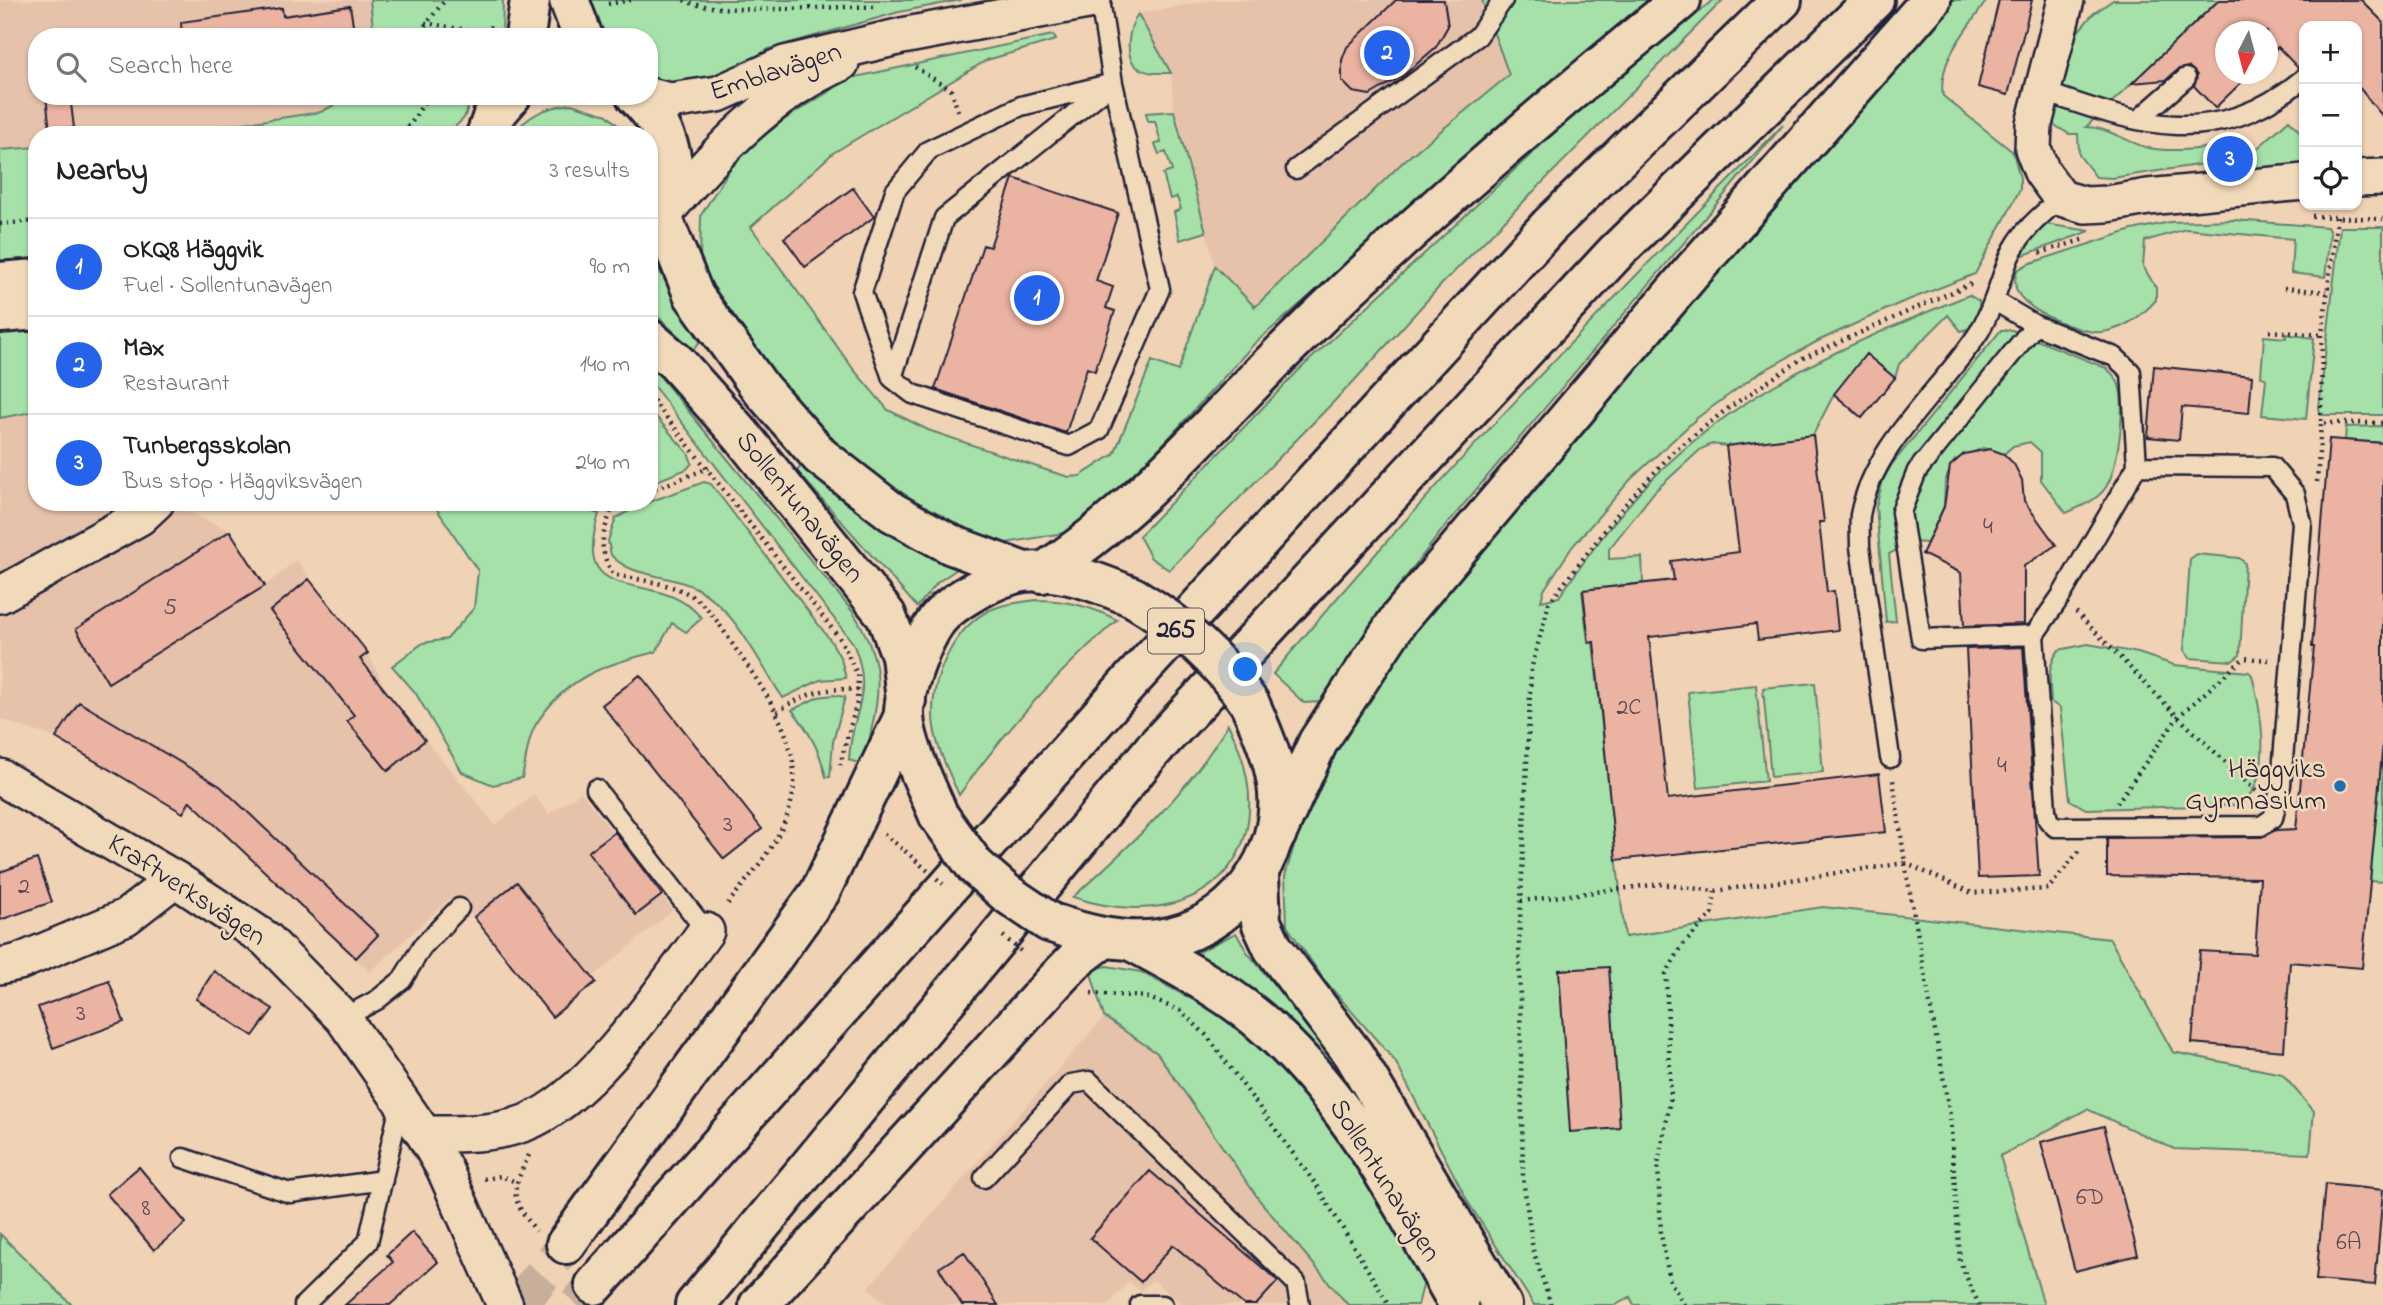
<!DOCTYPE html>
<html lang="en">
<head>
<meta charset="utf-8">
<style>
	body { margin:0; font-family:"Indie Flower",sans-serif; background:#f6f6f6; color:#222 }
	.controls { position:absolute; right:21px; top:21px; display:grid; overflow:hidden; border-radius:14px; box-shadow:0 2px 5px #0004 }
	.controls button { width:63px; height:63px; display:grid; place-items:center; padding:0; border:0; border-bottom:2px solid #e0e0e0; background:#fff; color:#222; font:35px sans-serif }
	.compass { position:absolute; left:2215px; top:21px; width:63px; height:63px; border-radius:50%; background:#fff; box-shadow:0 2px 5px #0004; rotate:186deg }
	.you { position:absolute; left:1246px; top:670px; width:24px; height:24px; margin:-18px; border:5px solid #fff; border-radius:50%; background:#1a73e8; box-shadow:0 0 0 10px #1a73e833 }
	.badge { display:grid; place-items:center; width:46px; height:46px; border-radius:50%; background:#2563eb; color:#fff; font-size:23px; font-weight:700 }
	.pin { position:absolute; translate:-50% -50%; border:4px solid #fff; box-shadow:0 2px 7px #0006 }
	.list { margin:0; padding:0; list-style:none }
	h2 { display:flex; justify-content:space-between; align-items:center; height:91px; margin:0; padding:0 28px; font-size:30px }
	h2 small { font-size:23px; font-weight:400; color:#767676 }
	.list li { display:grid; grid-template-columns:46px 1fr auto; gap:21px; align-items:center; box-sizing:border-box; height:98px; padding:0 28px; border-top:2px solid #e0e0e0 }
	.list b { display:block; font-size:26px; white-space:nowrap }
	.list p { margin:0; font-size:23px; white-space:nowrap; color:#767676 }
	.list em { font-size:23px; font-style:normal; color:#767676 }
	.icon { flex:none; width:38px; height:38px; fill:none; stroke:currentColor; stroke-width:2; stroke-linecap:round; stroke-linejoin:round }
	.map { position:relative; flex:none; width:2383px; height:1305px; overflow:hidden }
	.search { position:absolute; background:#fff; box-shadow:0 2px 5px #0004; left:28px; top:28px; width:630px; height:77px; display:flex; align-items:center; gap:18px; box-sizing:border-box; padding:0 24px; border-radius:28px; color:#767676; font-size:26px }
	.panel { position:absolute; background:#fff; box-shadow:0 2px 5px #0004; left:28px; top:126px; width:630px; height:385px; border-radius:28px }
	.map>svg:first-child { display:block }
</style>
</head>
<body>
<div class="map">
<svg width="2383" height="1305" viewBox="0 0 2383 1305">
	<rect width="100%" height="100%" fill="#f0d2b4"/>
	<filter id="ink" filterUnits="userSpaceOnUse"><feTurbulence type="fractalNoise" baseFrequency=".0143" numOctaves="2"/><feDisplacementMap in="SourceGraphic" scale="14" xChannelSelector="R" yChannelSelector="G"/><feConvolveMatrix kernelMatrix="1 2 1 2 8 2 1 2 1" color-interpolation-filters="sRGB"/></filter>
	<g filter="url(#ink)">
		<path fill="#e6c2aa" d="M0 0H370L374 37H37V96H351L321 112 163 135H37V147L0 150Z
			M1211 0H1482L1509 74 1404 161 1254 308 1215 266 1174 111 1171 73 1138 14Z
			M37 411V502H167L230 531 265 586 296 560 368 653 386 691 495 825 534 795 549 814 581 792 673 910 593 977 596 982 552 1017 474 917 452 896 370 972 195 805 183 813 56 738 0 719V418Z
			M1104 1017 1157 1053 1260 1201 1348 1305H1183L1153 1280 1140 1291 1129 1281 1108 1305H888L868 1288Z"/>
		<path fill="#a5e1a8" stroke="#648272" stroke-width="2" d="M370 0H503L502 37H374Z
			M586 0H961L899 12 769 49 715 79 691 88 649 80V37H599Z
			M1482 0H1659L1550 88 1254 344 1127 484 1080 530 1001 544 947 522 863 467 788 399 700 266 701 215 736 159 785 119 851 78 1053 35 1056 40 987 60 833 153 751 227 854 370 888 410 928 430 1049 471 1069 477 1080 476 1114 454 1152 361 1178 371 1215 266 1255 307 1404 161 1509 75Z
			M1713 0H1723L1441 285 1354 381 1169 570 1151 558 1139 536 1300 369 1566 122Z
			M1947 0H1987C1968 29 1937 60 1943 96L2013 152 2020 178V189L2010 209 1975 274 1898 304 1818 341 1759 373 1697 418 1631 479 1572 547 1544 590 1541 601 1559 597C1595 545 1634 492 1682 451 1766 378 1867 336 1969 295L1979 301V313L1971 328 1961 331 1948 315 1899 364 1895 378 1866 355 1834 394 1813 435 1726 446 1712 444 1701 449 1655 491 1609 549V559L1642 557 1643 583 1582 591 1588 642H1593L1625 937 1823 907 2110 939 2173 1052 2282 1074 2314 1111 2310 1154 2174 1149 2087 1109 2000 1156 2044 1305H1634L1630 1297 1616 1305H1534L1468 1202 1395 1061 1325 981 1287 926 1285 876 1313 782 1369 684 1690 275Z
			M2113 0H2219L2086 127C2109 127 2127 143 2149 148 2169 152 2203 150 2222 144L2225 157 2217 162 2112 178 2096 177 2079 155 2078 134H2069L2051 123 2069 42 2093 14Z
			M1138 14 1171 73C1160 73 1146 74 1137 67 1123 56 1129 26 1138 14Z
			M351 96H473L464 118 447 135H163L321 112Z
			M571 104 607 115 628 135H512C528 115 546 107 571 104Z
			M1174 111 1206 232 1180 240 1174 212 1181 209 1177 197 1170 199 1163 174 1172 171 1166 152 1159 154 1155 144 1161 143 1155 121H1148L1146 113Z
			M2289 120 2304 136V184L2201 174 2250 155Z
			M1783 125 1443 529 1384 605 1329 694 1318 702 1304 703 1273 674C1432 481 1608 304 1783 125Z
			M37 147V260H0V150Z
			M2234 220 2327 227 2330 233 2325 277 2291 273 2293 239 2186 229 2145 241 2143 266 2156 288V300C2142 316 2124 329 2102 332 2080 334 2026 311 2017 291 2014 284 2015 277 2017 270L2028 264 2132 230 2170 222Z
			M2045 224 2090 231 2021 256 2033 232Z
			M2340 227H2383V415H2321L2319 408Z
			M659 270 700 342 693 350 649 308V278Z
			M37 330V411L0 418V333Z
			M2001 330H2012L2106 368C2112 373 2117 378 2119 385 2126 406 2118 468 2106 487 2098 500 2080 507 2066 513L2041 480V452L2030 442 2013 446 2004 454 1983 448 1955 460 1945 481 1944 506 1927 543 1912 542 1889 554 1896 621 1886 622 1876 507 1883 480 1892 464Z
			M2286 334 2314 338 2306 419 2262 415 2266 379 2261 376 2264 336 2286 338Z
			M649 363 853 612C891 673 877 699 864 765L849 760C851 712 875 695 853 643L649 380Z
			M649 409 688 453 692 463 687 469 649 484Z
			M2383 426V443L2345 440 2346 427Z
			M802 465C847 512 904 540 963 565L938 582 917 607 797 471Z
			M704 482 711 484 831 641 841 659 846 678 820 680 783 698C758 662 736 609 696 588 668 573 633 579 611 555L608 541 616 518 638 506Z
			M432 502H564L599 514C571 603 642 574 686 604 692 607 697 614 702 618L686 632 672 623 656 652C604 664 564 678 535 726 527 740 526 762 522 778L493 785 462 772 415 692 392 666 423 643 447 639 474 608 478 571Z
			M2197 554 2239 558 2245 563 2240 655 2232 661 2190 658 2184 650 2190 559Z
			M1036 600C1066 600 1091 606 1117 620 1056 673 1006 729 959 795 948 770 932 740 933 712 933 672 958 620 998 607 1010 603 1024 602 1036 600Z
			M2088 644 2138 653 2174 665 2249 672 2252 675C2261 711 2275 781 2239 805L2086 809 2070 800 2060 708 2051 702C2050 683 2046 666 2059 650Z
			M1815 683 1823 772 1771 777 1763 688Z
			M1756 685 1766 781 1698 788 1688 692Z
			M833 695 845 697 833 742 830 777H826C820 750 809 730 792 710L818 697Z
			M1228 724C1292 851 1203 940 1073 897 1131 845 1189 792 1228 724Z
			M2383 742V882L2370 881Z
			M1236 933 1247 952 1348 1074 1341 1077 1278 1010 1196 953Z
			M1107 966 1141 972 1214 1011 1282 1061 1349 1143 1424 1282 1418 1305H1348L1260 1201 1157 1053 1104 1017 1090 970Z
			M0 1234 72 1305H0Z"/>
		<path fill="#ebb3a2" stroke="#22223b" stroke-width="2" d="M1396 0H1444L1448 26 1436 47 1404 75 1370 95 1353 92 1342 81V60L1347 47Z
			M1999 0H2032L2008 95 1978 87Z
			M2219 0H2361L2383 22V117L2357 85V26H2304V67L2298 68 2278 47 2267 57V32H2225V74H2250L2215 108 2194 86 2197 75 2189 67 2179 69 2166 80 2132 83Z
			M350 6 355 37H182L181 22 282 8 283 16Z
			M46 96H70L74 128 50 131Z
			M1013 178 1118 213 1096 281 1113 287 1106 308 1115 311 1095 371 1087 368 1066 433 935 389 983 245 990 247Z
			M853 188 874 217 805 267 784 238Z
			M1866 354 1895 378 1862 418 1834 394Z
			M2154 366 2252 376 2249 413 2182 407 2179 440 2148 437Z
			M1813 435 1824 522H1819L1827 592 1834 591 1838 630 1758 640 1756 624 1649 637 1668 799 1879 774 1886 832 1616 860 1594 642 1589 643 1583 590 1674 580 1671 561 1739 552 1726 446Z
			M2329 439 2383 443V742L2362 968 2290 962 2284 1051 2192 1043 2200 951 2255 954 2260 878 2107 876V838L2261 837 2276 830 2296 829 2314 647H2312Z
			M1990 449 2004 454 2014 464 2022 480 2024 501 2056 545 2024 566V624L1964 626 1961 573 1922 554 1944 507 1950 466 1964 454Z
			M230 531 265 586 108 683 76 629Z
			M309 579 368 653 360 659 425 740 388 771 347 721 354 715 270 611Z
			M2023 647 2039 876 1978 878 1966 649Z
			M640 675 762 829 724 859 602 705Z
			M79 702 220 786 378 935 356 958 190 801 183 813 56 738Z
			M615 832 662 895 636 915 588 852Z
			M37 859 52 902 0 920V872Z
			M517 882 596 982 552 1017 474 917Z
			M1609 967 1620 1128 1570 1132 1559 970Z
			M214 971 273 1009 253 1036 196 999Z
			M109 981 124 1022 53 1048 38 1007Z
			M2104 1126 2138 1255 2075 1271 2041 1142Z
			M139 1167 186 1223 154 1250 107 1194Z
			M1150 1171 1278 1281 1256 1305H1244L1173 1245 1141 1282 1090 1238Z
			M2325 1184 2383 1190 2375 1285 2316 1280Z
			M412 1232 438 1262 390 1305H345L393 1262 387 1255Z
			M964 1252 998 1305H962L939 1268Z"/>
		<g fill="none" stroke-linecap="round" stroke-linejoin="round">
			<path stroke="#c7af9c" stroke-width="38" stroke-dasharray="38 19" stroke-linecap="butt" d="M519 1305 566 1244
				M577 1305 595 1285"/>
			<g stroke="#22223b" stroke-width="23">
				<path id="lane" d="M1113 83 1160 289 1099 430 1069 446 913 394 892 378 862 292 895 191 929 150 1021 106Z
					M2042 91C2141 126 2215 151 2304 78
					M2138 120 2186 78
					M1296 169 1478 36 1503 0
					M1995 301 2035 325 2115 357 2131 372 2137 466 2061 596 2034 635 1921 639 1901 512 1917 471 2035 325
					M892 378 944 218 1113 83 1100 0
					M2034 635 2046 810 2048 820 2055 827 2261 826 2273 818 2281 785 2302 523 2295 494 2272 467 2137 466
					M1890 758 1860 547C1860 537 1859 525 1860 515 1874 443 1941 391 1979 332 1993 309 1999 283 2009 258 2019 233 2041 215 2061 198
					M596 789 706 931
					M343 1018 377 1000 402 980 422 947 459 908
					M183 1158 290 1193 383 1180
					M984 1178 1071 1084 1089 1081 1296 1283 1300 1305
					M304 1305 368 1242 401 1101
					M1140 1305H1163"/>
			</g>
			<g stroke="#22223b" stroke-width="40">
				<path id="street" d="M2066 0 2034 124 2033 149 2042 172 2061 198 2085 205 2107 204 2148 197 2304 182
					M649 96 670 101 718 94 785 64 902 36 1093 0
					M2357 178 2383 177
					M668 209C717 152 771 93 841 63
					M0 595 140 517 156 502
					M0 777 175 879 266 939 343 1018 424 1134 444 1168 505 1305
					M0 966 19 962 126 917 175 879
					M424 1134C458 1134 493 1135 525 1123 591 1098 664 988 706 931"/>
			</g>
			<g stroke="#22223b" stroke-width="44">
				<path id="secondary" d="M569 0 583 37
					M525 37 530 0
					M636 96C679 138 686 192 649 241
					M486 135 492 118 511 96
					M664 222 694 296 761 389 820 456 892 512 952 545 1024 572
					M0 282 37 279
					M0 313 37 310
					M649 339 676 362 741 435 886 615 901 655 906 700
					M939 816C928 790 905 744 904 716 903 690 922 641 937 620 953 600 999 575 1025 572 1063 568 1099 583 1133 597
					M1259 875 1261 922 1273 948 1354 1055 1502 1305
					M1049 922C1084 934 1120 944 1158 939 1230 931 1288 857 1277 784 1273 756 1261 729 1250 704
					M1132 941C1179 967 1231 993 1270 1030 1354 1107 1404 1207 1459 1305"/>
			</g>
			<g stroke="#22223b" stroke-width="44">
				<path id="highway" d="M1042 573C1138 512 1214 419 1295 340 1418 219 1548 109 1681 0
					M1276 835 1318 742 1399 619 1690 274 1931 0
					M566 1244 820 892 904 716
					M595 1285 1128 684 1549 226 1782 0
					M695 1305 1152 751 1616 252 1874 0
					M759 1305 1054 982 1075 960 1104 938"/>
			</g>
			<path stroke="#22223b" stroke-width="4.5" stroke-dasharray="2 5" stroke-linecap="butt" d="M684 0C714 17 832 5 874 7
				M608 4 631 0
				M425 23 479 32
				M416 37 445 0
				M471 37 493 26
				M915 67 951 90 958 111
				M396 135 410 125 428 96
				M2312 216 2383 219
				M2337 217 2322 335 2321 423H2383
				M0 224 37 221
				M2040 253 2085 239
				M2284 288 2327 292
				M2269 331 2322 335
				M649 395 841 640 858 676 857 702 840 765
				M2317 482 2321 423
				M649 491 709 468
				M591 502H619
				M613 505C603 535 596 545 613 574 639 581 673 582 695 598 712 611 723 630 735 648 765 691 806 747 791 803 781 843 750 875 726 906
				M2076 612 2178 717 2256 791
				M777 712C807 693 822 687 858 690
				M2117 803 2178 717 2244 658 2269 660
				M884 834 905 851
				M1905 863 1972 893 2048 889 2079 851
				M1905 864 1950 1115 1960 1262 1979 1305
				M1521 901 1660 884 1715 891 1905 863 1893 780
				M1091 993 1146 997 1181 1011 1207 1036 1317 1186 1389 1305
				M529 1155C510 1195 510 1196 536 1231
				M484 1179 501 1176 516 1182
				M1551 1305 1533 1250 1523 1178 1519 944 1531 670 1549 603 1622 508 1673 452 1727 409 1803 358 1975 282
				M1684 1305 1670 1281 1661 1234 1658 1164 1671 1097 1666 974 1682 946 1712 914 1715 891"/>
			<use href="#lane" stroke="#f1dab9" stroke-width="18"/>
			<use href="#street" stroke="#f1dab9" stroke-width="35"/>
			<use href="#secondary" stroke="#f1dab9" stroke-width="38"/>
			<use href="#highway" stroke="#f1dab9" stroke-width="38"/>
			<g stroke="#22223b" stroke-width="44" stroke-linecap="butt">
				<path id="secondary-bridge" d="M1133 597C1181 625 1218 658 1250 704
					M939 816 975 866 1006 893 1049 922"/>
			</g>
			<path stroke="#22223b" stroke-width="4.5" stroke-dasharray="2 5" stroke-linecap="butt" d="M905 851 943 884
				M1003 936 1023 953"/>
			<use href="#secondary-bridge" stroke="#f1dab9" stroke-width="38"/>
		</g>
	</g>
	<circle fill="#1f6fb2" stroke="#f1dab9" stroke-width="2.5" cx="2340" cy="786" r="7"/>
	<g text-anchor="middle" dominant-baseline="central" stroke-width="5" stroke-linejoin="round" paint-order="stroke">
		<g font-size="24" fill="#544655">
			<text x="1988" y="527">4</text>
			<text x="170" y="608">5</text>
			<text x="1629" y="708">2C</text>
			<text x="2002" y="766">4</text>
			<text x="728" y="825">3</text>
			<text x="24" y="887">2</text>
			<text x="81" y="1014">3</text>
			<text x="2090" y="1198">6D</text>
			<text x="146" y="1209">8</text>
			<text x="2349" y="1243">6A</text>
		</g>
		<rect fill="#f1dab9" stroke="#605961" stroke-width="2" x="1148" y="608.5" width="56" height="45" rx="5"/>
		<g font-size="26" font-weight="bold" fill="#22223b">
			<text x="1176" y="631">265</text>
		</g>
		<g font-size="28" fill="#22223b" stroke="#f1dab9">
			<text transform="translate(776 73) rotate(-18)">Emblavägen</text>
			<text transform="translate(799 508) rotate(51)">Sollentunavägen</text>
			<text transform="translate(186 891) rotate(33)">Kraftverksvägen</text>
			<text transform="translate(1384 1181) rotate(58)">Sollentunavägen</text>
		</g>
		<g font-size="28" fill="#22223b" stroke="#f1dab9" text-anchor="end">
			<text x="2326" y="770">Häggviks<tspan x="2326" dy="32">Gymnasium</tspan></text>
		</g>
	</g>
</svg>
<div class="controls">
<button>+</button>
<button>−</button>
<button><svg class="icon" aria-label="locate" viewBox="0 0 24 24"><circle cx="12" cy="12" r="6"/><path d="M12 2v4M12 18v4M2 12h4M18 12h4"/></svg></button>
</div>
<svg class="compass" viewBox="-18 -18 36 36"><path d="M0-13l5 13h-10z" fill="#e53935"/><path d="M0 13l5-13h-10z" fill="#767676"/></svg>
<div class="you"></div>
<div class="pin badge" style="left:1037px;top:298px">1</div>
<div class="pin badge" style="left:1387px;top:53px">2</div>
<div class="pin badge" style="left:2230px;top:159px">3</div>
<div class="search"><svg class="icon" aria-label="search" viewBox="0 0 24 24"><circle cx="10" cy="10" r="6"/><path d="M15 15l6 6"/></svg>Search here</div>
<section class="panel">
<h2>Nearby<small>3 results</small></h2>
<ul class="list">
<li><span class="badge">1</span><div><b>OKQ8 Häggvik</b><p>Fuel · Sollentunavägen</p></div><em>90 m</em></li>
<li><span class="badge">2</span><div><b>Max</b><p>Restaurant</p></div><em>140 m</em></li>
<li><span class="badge">3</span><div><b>Tunbergsskolan</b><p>Bus stop · Häggviksvägen</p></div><em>240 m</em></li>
</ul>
</section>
</div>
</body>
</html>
